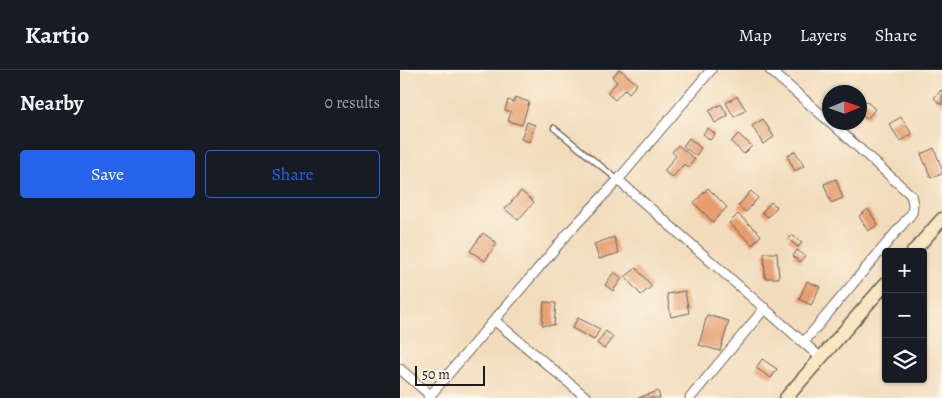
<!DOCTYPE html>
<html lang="en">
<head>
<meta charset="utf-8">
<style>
	body { margin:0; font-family:Alegreya,serif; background:#20242c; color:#f1f3f6 }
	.controls { position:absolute; right:15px; bottom:15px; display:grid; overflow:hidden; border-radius:5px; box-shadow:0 1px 4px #0004 }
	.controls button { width:45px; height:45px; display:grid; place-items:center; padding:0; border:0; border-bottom:1px solid #363941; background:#171b24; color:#f1f3f6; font:25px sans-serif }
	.compass { position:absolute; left:422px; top:15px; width:45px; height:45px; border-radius:50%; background:#171b24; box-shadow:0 1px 4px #0004; rotate:88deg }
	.scale { position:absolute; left:15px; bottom:12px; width:70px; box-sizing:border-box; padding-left:5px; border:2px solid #1c1c1c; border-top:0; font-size:14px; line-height:18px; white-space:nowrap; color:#1c1c1c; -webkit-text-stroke:4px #fcf5e5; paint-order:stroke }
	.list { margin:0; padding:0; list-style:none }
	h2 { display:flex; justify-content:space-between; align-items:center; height:65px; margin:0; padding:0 20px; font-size:21px }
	h2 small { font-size:16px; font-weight:400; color:#9ea1a6 }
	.actions { display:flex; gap:10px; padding:15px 20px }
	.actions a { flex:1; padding:11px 0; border:1px solid #2563eb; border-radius:5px; text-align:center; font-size:18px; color:#2563eb }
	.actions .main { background:#2563eb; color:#fff }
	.icon { flex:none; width:28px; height:28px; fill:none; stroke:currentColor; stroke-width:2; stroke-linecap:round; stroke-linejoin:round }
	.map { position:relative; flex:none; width:542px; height:328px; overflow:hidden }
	header { display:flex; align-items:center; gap:30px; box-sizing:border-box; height:70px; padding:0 25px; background:#171b24; border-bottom:1px solid #363941 }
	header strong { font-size:24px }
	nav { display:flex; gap:28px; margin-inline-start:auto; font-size:18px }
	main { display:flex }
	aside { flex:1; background:#171b24 }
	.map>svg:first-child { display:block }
</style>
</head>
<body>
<header>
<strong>Kartio</strong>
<nav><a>Map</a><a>Layers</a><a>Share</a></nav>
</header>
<main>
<aside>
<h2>Nearby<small>0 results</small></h2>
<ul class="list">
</ul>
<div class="actions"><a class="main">Save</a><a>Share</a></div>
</aside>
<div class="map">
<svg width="542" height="328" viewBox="0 0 542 328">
	<rect width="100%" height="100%" fill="#fcf5e5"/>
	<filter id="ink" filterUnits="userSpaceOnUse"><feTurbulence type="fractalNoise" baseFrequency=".02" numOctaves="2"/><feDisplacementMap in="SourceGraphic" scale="10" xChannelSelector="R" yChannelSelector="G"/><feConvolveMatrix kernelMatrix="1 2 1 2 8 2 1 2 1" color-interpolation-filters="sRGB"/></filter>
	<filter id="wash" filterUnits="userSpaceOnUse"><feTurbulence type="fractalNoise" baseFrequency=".0096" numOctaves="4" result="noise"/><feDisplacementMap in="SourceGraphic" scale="20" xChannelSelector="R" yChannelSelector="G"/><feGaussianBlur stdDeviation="1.12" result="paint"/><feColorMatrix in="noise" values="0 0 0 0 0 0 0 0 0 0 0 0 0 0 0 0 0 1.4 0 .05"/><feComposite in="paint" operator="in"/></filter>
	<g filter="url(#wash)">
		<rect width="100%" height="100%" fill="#f2dcbc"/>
		<g id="blocks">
			<path fill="#e69e70" d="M219 0H221L237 14 229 23 225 19 215 30 207 23 217 12 212 7Z
				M541 20 542 21V35L534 28Z
				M337 26 346 40 334 47 326 33Z
				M460 26 475 39 467 49 460 43Z
				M115 27 129 32 122 55 108 51 111 42 105 40 108 30 113 32Z
				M321 34 328 46 315 53 309 41Z
				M501 47 512 64 500 71 489 54Z
				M363 49 374 67 363 74 352 56Z
				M127 52 135 55 129 72 121 69Z
				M308 58 315 64 310 70 303 64Z
				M338 64 352 76 344 84 331 72Z
				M289 68 301 78 296 86 283 76Z
				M278 75 295 89 288 98 284 94 272 108 264 101 276 86 272 82Z
				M534 78 542 99V104L531 108 521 84Z
				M395 81 404 96 395 101 387 86Z
				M436 109 443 128 431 133 424 114Z
				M308 118 327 137 313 152 294 133Z
				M121 121 134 132 118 150 105 139Z
				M351 121 358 128 346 142 338 136Z
				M371 132 377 137 368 147 362 142Z
				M468 139 478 155 468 161 459 146Z
				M338 144 361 165 353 175 329 153Z
				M83 163 97 173 85 191 70 181Z
				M392 165 402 173 398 177 388 169Z
				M214 167 219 183 199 189 194 174Z
				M397 180 405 186 400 192 393 186Z
				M364 183H377L379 208H365Z
				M236 198 252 216 241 225 225 207Z
				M214 202 222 208 213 221 205 215Z
				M407 211 420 217 411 235 399 229Z
				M285 221 289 243 271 247 267 224Z
				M144 232 156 233 154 255H142Z
				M307 245 329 251 320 281 299 275Z
				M178 248 200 259 194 270 172 258Z
				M206 261 213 267 204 279 197 273Z
				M362 289 377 299 371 308 356 298Z
				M258 321 260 328H238Z"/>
		</g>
	</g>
	<g filter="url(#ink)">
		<use href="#blocks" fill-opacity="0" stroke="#675f54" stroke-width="1"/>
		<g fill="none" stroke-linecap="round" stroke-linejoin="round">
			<g stroke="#675f54" stroke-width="7">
				<path id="lane" d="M154 58 218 110"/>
			</g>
			<g stroke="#675f54" stroke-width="11">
				<path id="street" d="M370 0 430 52
					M218 110 421 288
					M94 250 187 328
					M404 272 512 143 513 134 511 125 430 52
					M0 299 30 325
					M28 328 170 161 218 110 311 0
					M290 328 365 238"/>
			</g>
			<g stroke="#675f54" stroke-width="15">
				<path id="secondary" d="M513 182 542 149
					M386 328 486 213"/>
			</g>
			<use href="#lane" stroke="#fff" stroke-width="4.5"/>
			<use href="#street" stroke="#fff" stroke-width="9"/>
			<use href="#secondary" stroke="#f9e7c3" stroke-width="12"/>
		</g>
	</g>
</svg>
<div class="controls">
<button>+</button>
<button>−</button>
<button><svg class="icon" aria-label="layers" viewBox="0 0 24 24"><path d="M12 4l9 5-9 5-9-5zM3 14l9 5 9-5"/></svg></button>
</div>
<svg class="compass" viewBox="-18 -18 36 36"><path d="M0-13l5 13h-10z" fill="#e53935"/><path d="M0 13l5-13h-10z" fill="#9ea1a6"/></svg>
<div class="scale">50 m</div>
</div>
</main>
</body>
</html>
